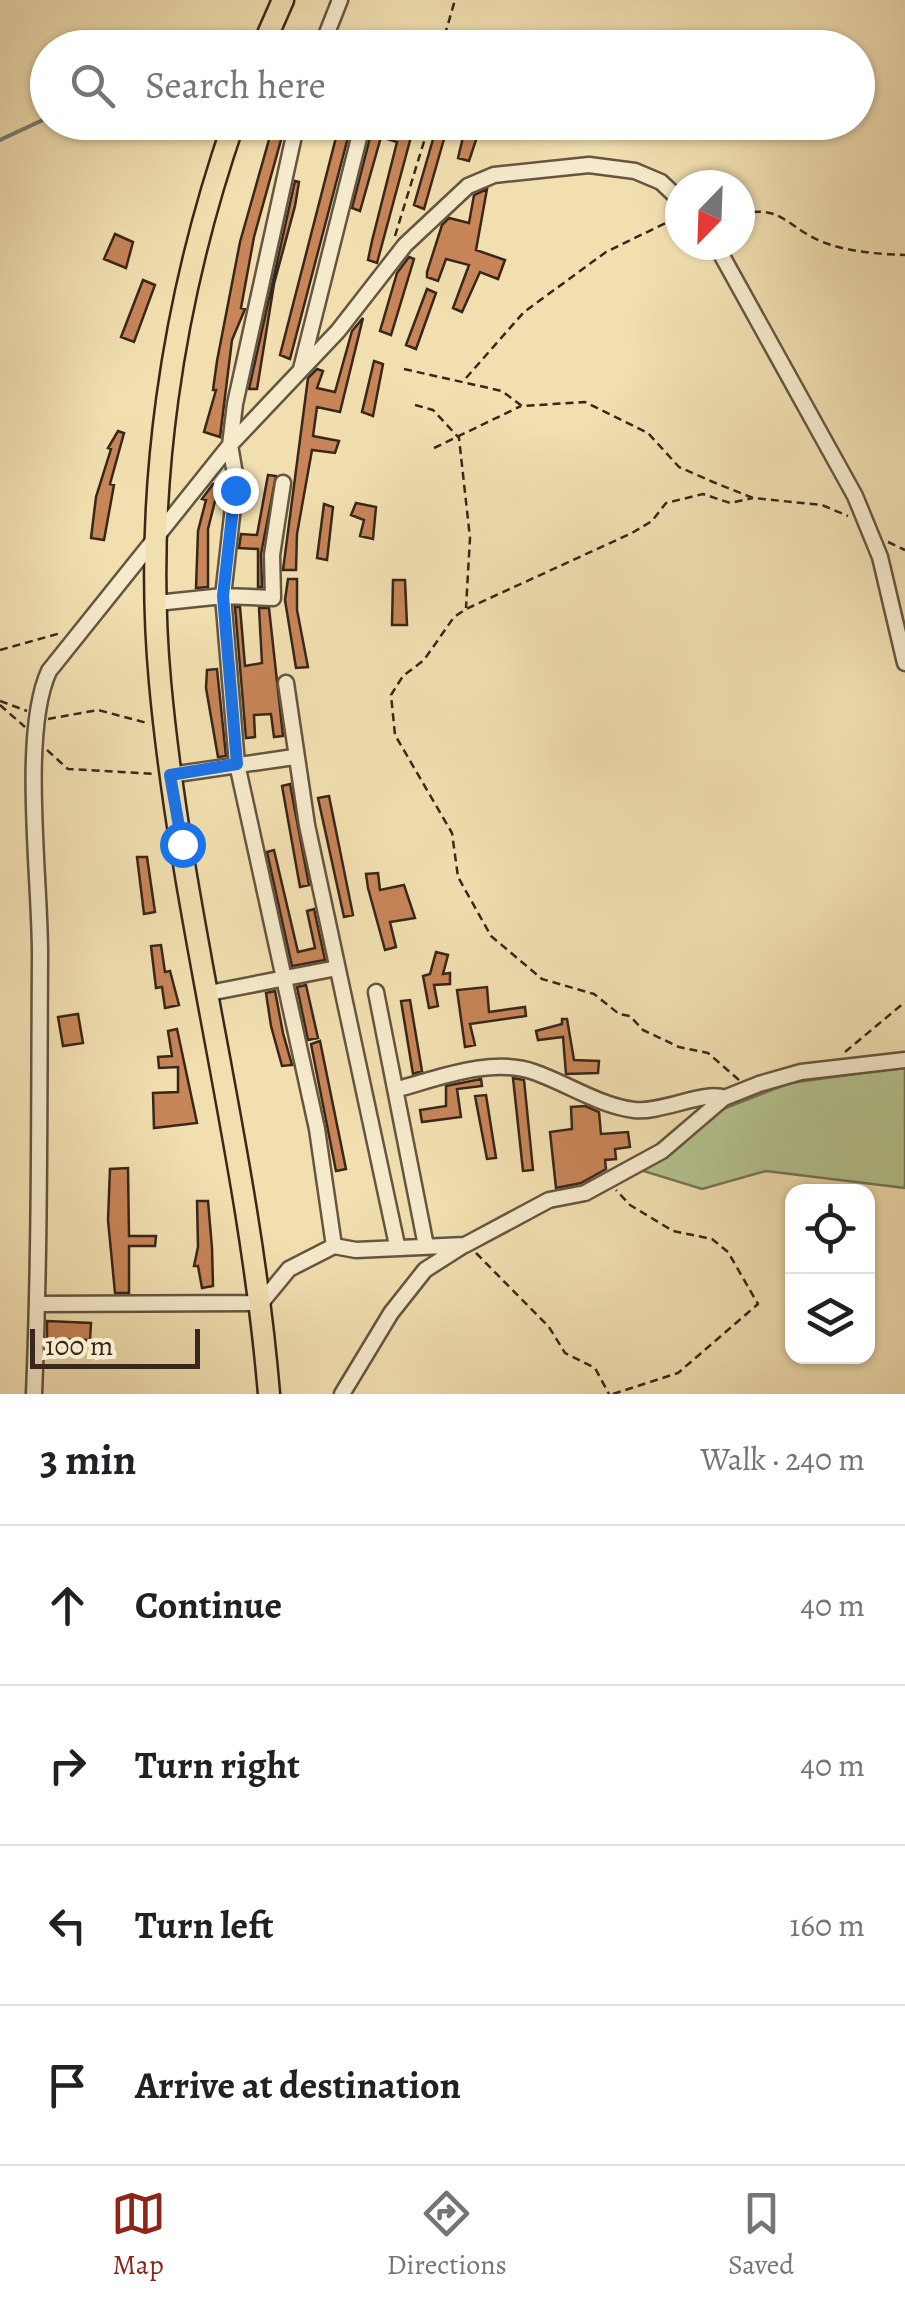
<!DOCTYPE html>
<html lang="en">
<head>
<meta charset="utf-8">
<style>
	body { margin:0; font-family:Alegreya,serif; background:#f6f6f6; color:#202124 }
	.controls { position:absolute; right:30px; bottom:30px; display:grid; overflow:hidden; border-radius:20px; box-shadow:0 2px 8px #0004 }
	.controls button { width:90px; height:90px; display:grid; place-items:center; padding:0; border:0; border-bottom:2px solid #e0e0e0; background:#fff; color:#202124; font:50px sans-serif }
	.compass { position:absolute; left:665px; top:170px; width:90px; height:90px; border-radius:50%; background:#fff; box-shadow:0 2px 8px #0004; rotate:203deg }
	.scale { position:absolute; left:30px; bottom:25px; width:170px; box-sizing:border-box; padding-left:10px; border:5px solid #38271a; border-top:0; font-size:28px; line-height:35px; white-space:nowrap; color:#38271a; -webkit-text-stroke:8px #f6eacc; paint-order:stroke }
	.stop { position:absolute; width:30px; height:30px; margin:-22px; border:8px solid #1a73e8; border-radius:50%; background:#fff }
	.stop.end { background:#1a73e8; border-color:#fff; box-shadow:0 2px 10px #0008 }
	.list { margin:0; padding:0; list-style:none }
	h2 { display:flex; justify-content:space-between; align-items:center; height:130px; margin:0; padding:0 40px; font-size:42px }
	h2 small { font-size:32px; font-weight:400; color:#757577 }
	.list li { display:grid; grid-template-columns:65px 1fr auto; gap:30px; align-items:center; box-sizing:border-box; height:160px; padding:0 40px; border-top:2px solid #e0e0e0 }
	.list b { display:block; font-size:38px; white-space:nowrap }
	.list em { font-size:32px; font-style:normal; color:#757577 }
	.icon { flex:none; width:55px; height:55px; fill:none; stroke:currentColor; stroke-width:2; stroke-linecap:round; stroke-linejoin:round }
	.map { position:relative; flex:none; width:905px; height:1394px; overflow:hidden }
	.search { position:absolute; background:#fff; box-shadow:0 2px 8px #0004; left:30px; right:30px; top:30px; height:110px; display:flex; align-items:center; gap:25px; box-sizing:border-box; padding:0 35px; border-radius:55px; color:#757577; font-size:38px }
	.sheet { height:770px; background:#fff }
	nav { display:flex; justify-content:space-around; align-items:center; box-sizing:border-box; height:140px; border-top:2px solid #e0e0e0; background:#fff; font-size:28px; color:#757577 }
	nav a { display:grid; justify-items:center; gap:5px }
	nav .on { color:#8f2418 }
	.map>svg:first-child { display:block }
</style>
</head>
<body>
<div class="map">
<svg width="905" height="1394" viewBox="0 0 905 1394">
	<rect width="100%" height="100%" fill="#f1dfb0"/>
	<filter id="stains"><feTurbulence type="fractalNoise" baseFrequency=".002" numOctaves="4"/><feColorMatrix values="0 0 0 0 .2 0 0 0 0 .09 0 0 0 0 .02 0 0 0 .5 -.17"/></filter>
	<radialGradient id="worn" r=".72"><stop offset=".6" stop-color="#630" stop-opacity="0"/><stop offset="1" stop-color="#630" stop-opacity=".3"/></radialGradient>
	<path fill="#b4c38f" stroke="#767554" stroke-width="2.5" d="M905 1067V1188L766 1171 702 1189 637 1169 710 1114 790 1083Z"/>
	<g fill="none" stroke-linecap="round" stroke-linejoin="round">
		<path stroke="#738075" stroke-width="4" d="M0 140 45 119"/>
	</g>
	<path fill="#c78558" stroke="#38271a" stroke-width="2.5" d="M274 122H286L254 237 241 308 245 309 232 340 220 437 204 432 216 390H213L217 361 240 242Z
		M340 122H352L290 359 280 355Z
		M374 122H415L377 263 368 260 372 241 397 142 381 137 360 211 352 208Z
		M438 122 481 125 469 161 458 158 463 137 446 132 424 209 414 205Z
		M295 181 299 182 295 206 274 284 257 389H249Z
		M487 189 476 250 505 260 498 279 480 272 462 312 453 308 469 265 446 259 438 281 427 277V272L442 225 449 218 469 223 474 195Z
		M115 234 133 242 126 268 104 259Z
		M409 257 414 259 391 335 380 331 397 273Z
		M143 280 155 285 134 342 121 337Z
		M427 289 436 293 416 349 406 345Z
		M363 318 340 412 317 407 313 436 339 441 335 453 312 450 297 534 296 570H283L308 378 317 369 323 371 317 388 335 392 352 331Z
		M374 361 383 364 373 416 362 412Z
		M118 431 124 433 110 484 114 485 104 540 91 538 96 497 111 449 108 448Z
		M268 475 276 476 261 554 262 587H258V549L239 548 241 534 257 535Z
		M213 484 219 485 208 529V587L196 588 198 531 206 500 202 499Z
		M356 503 376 507 373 539 360 536 364 520 351 515Z
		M324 504 333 507 327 560 317 558Z
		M288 579H297V610L308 667 296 668 285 600Z
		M393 580H405L407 625H392Z
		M235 607H240L245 666 262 663 259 608H269L283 736 274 737 271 714 254 715 255 737 246 738Z
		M217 669 226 756 218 757 206 688 207 670Z
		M290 784 309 885 300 887 282 786Z
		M329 796 353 915 344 917 318 798Z
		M274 850 298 952 315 948 307 911 314 909 325 960 292 966 267 852Z
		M137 857H147L155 912 144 914Z
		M378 873 380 890 404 885 415 918 390 922 396 947 385 950 368 888 366 874Z
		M161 945 165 972 170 971 179 1005 165 1008 162 987 156 988 151 946Z
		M436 952 448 955 443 974 450 973V984L434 985 438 1006 429 1008 423 976 430 974Z
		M306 985 318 1038 308 1040 297 987Z
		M487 987 489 1012 525 1007 526 1016 470 1024 475 1045 465 1047 457 990Z
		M275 991 283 1033 292 1065 282 1066 271 1026 266 993Z
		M410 1000 422 1071 413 1074 401 1001Z
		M78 1014 83 1043 63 1046 58 1017Z
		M562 1019H567L574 1060 599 1061 598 1073 566 1074 563 1037 538 1040 536 1031 562 1024Z
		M177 1029 197 1123 154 1128 153 1093 178 1092V1067L159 1068 158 1057 172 1056 168 1031Z
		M320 1041 346 1169 336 1171 311 1044Z
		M513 1078 524 1080 533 1170 523 1171Z
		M481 1079 482 1086 457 1089 461 1117 422 1122 420 1110 446 1106V1086Z
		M486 1095 496 1158 487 1159 475 1096Z
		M585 1106 599 1112 601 1134 628 1132 630 1147 615 1149 616 1159 605 1160 606 1169 581 1183 556 1188 550 1132 572 1129 571 1107Z
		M128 1168 129 1236H156L155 1246H129V1293H115L108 1220 110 1169Z
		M197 1201H208L212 1248 213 1286 202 1288 198 1266H194L198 1247Z
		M47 1321 91 1323 90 1340 47 1339Z"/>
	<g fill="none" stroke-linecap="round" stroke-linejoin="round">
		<g stroke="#665540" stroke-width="19">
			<path id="minor" d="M321 48 340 0
				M383 48 385 40
				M297 122 235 404 230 445 236 480 223 596 237 764 317 1129 334 1246
				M716 245 855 496 880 557 905 663
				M301 369 363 122
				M157 603 223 596 273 598 272 555 283 483
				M286 683 307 825 397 1245
				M170 775 294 757
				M376 992 426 1246
				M209 993 337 968
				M398 1089C439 1078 492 1057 534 1072 566 1083 600 1106 634 1110 661 1113 706 1090 724 1098
				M38 1304 261 1303 289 1269 334 1246 356 1250 465 1245 549 1200 585 1193 662 1151 724 1098 759 1084 801 1072 905 1060
				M34 1394C40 1249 39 1105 40 959 41 884 20 734 49 671L230 445 338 331 405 245 468 186 494 175 589 165 635 171 661 182 680 200
				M342 1394 391 1313 425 1270 464 1245"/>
		</g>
		<g stroke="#38271a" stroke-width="25">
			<path id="primary" d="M262 48 283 0
				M234 122C172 300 143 494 160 682 182 922 249 1154 269 1394"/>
		</g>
		<path stroke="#38271a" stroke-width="2.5" stroke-dasharray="8 5" stroke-linecap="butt" d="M441 48 455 0
			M740 214C774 207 780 217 805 233 833 251 873 254 905 255
			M395 236 430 122
			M404 369 502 391 522 406 585 402 648 433 679 467 713 482 753 498 822 505 848 516
			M466 378 524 312 606 252 680 216
			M415 405 433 410 459 438 470 538 466 608
			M434 448 521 406
			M888 542 905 550
			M0 650 61 633
			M0 701 27 711
			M0 705 25 727
			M48 719 98 710 147 723
			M47 750 68 769 156 774
			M845 1052 905 1002
			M739 1080 708 1053 679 1047 643 1030 630 1016 619 1014 594 994 542 979 491 936 458 877 452 833 395 735 391 695 403 676 424 660 454 617 466 609 632 533 652 521 666 503 703 494 730 503 753 498
			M476 1253 549 1327 565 1353 595 1368 609 1394
			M613 1394 678 1373 758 1304 728 1252 712 1239 673 1231 630 1205 616 1190"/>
		<use href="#minor" stroke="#f6eacc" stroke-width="14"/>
		<use href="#primary" stroke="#f1dfb0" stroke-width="20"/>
	</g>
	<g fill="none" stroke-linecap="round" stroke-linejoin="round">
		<path stroke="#1a73e8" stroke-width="12" d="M182 844 170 775 237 764 223 596 235 490"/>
	</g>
	<rect width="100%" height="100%" filter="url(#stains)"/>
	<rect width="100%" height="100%" fill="url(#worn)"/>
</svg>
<div class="controls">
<button><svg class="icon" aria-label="locate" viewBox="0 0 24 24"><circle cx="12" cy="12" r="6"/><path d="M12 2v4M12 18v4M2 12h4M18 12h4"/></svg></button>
<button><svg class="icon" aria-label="layers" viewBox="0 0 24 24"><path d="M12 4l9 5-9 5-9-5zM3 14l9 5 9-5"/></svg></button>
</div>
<svg class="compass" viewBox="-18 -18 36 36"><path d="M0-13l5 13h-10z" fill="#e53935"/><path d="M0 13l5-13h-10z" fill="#757577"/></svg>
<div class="scale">100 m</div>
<div class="stop" style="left:182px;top:844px"></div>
<div class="stop end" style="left:235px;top:490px"></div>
<div class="search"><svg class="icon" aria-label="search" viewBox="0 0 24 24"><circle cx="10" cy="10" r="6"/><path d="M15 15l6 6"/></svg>Search here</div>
</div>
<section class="sheet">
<h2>3 min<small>Walk · 240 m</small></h2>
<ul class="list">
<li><svg class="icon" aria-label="ahead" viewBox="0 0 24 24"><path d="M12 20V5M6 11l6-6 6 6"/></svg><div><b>Continue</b></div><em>40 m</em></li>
<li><svg class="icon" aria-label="right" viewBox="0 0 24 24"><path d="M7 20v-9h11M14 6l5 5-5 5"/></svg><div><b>Turn right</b></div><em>40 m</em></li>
<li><svg class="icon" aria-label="left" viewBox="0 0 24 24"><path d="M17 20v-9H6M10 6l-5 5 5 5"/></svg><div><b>Turn left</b></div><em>160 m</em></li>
<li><svg class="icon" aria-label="arrive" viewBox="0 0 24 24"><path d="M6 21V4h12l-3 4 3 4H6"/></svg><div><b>Arrive at destination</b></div></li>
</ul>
</section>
<nav>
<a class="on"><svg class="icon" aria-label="map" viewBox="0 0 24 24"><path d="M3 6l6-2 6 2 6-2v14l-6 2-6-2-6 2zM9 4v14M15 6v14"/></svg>Map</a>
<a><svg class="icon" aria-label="directions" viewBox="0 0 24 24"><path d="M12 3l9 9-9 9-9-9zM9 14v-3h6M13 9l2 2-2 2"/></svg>Directions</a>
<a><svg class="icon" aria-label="saved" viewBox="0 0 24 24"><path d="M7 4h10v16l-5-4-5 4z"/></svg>Saved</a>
</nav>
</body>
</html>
